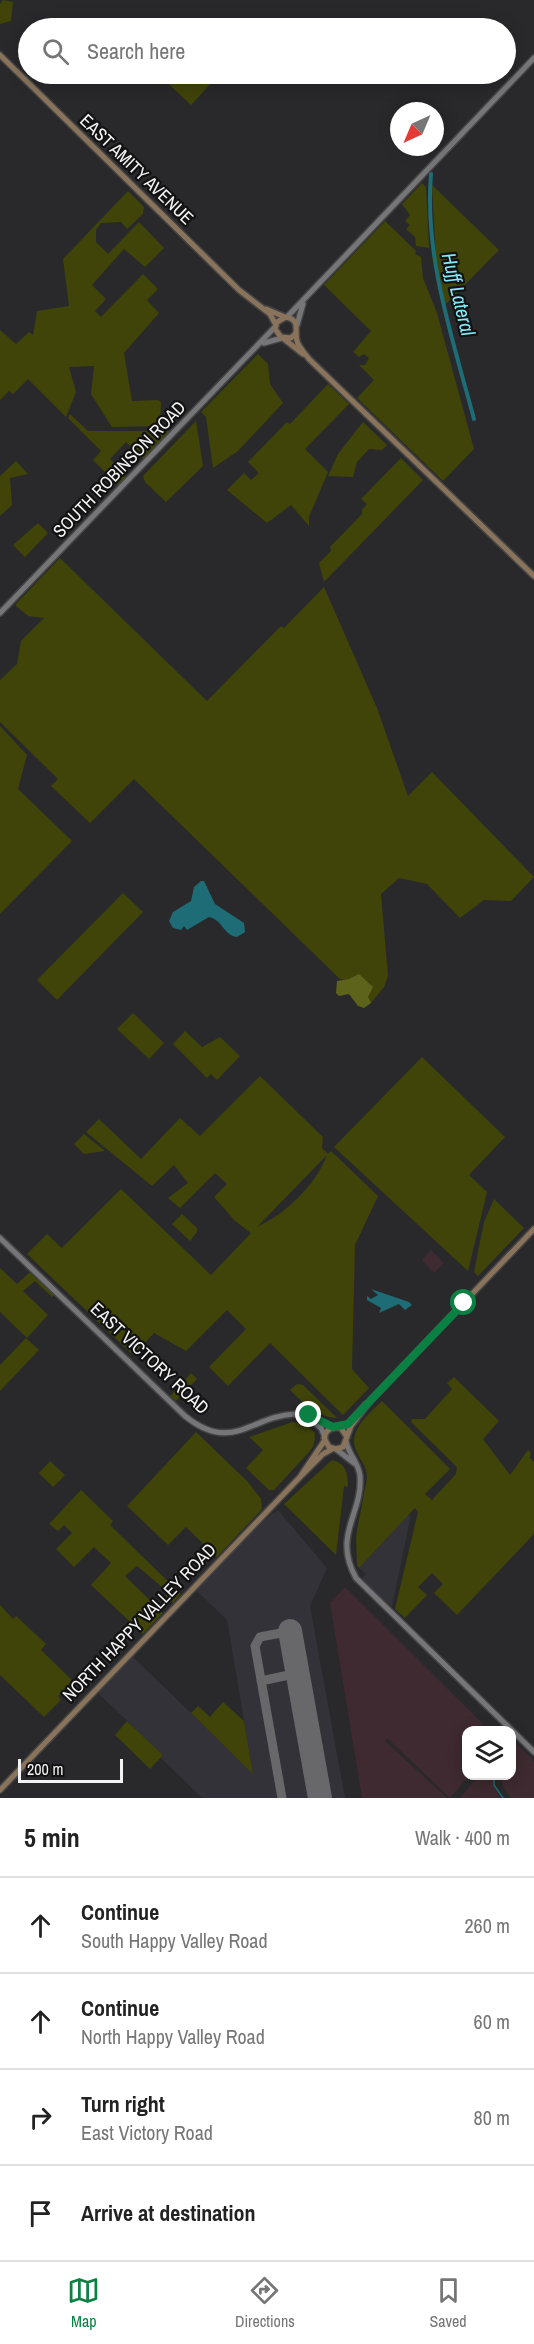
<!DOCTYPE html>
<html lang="en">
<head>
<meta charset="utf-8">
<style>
	body { margin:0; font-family:"Archivo Narrow",sans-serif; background:#f6f6f6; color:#222 }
	.controls { position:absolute; right:18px; bottom:18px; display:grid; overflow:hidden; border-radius:12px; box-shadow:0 3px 15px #0003 }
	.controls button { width:54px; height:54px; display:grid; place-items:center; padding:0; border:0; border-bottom:2px solid #e0e0e0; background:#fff; color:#222; font:30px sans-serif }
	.compass { position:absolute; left:390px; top:102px; width:54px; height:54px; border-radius:50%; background:#fff; box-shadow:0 3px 15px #0003; rotate:224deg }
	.scale { position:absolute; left:18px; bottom:15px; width:105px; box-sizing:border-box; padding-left:6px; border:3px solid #f3f3f4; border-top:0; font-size:16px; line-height:21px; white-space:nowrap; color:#f3f3f4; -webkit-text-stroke:4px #121213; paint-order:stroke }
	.stop { position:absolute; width:18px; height:18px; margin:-14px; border:4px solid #0b8043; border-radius:50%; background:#fff }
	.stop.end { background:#0b8043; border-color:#fff; box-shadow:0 2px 6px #0008 }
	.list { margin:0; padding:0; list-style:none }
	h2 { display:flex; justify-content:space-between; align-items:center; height:78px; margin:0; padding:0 24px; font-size:26px }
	h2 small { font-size:20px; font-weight:400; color:#767676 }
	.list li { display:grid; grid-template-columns:39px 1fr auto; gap:18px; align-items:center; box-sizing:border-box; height:96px; padding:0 24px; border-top:2px solid #e0e0e0 }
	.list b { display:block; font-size:22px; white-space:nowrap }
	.list p { margin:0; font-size:20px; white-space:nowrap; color:#767676 }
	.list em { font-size:20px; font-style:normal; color:#767676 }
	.icon { flex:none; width:33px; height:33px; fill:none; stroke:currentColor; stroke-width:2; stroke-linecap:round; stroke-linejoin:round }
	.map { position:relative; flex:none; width:534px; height:1798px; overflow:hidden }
	.search { position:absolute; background:#fff; box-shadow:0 3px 15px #0003; left:18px; right:18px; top:18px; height:66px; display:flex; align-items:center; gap:15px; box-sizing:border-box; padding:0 21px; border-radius:33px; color:#767676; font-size:22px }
	.sheet { height:462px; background:#fff }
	nav { display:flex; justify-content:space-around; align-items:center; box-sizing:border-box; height:84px; border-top:2px solid #e0e0e0; background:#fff; font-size:16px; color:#767676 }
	nav a { display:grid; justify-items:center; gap:3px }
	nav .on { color:#0b8043 }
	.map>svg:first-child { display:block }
</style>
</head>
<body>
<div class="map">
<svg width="534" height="1798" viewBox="0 0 534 1798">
	<rect width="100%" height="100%" fill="#29292b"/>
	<path fill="#333239" d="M278 1510 327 1568 310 1606 345 1798H202L161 1758 163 1755 98 1693 133 1657 253 1773 227 1620 196 1590 262 1521Z
		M409 1514 410 1519 392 1607 361 1580 366 1574 359 1568Z"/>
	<path fill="#3e2a30" d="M431 1250 444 1263 434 1273 422 1260Z
		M345 1587 486 1727 483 1730H466V1776H469L450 1798 387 1738 385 1741 447 1798H362L330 1603Z
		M517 1744 534 1761V1798H511L503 1786 501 1776H512V1749Z
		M478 1776H494L493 1784 500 1798H460Z"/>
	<path fill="#404409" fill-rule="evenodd" d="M3 0 13 2 11 21 0 24V4Z
		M158 74H214L217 77 191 105Z
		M422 183 426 187 429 248 416 246 415 237 406 229 410 225 405 221 410 215 402 204Z
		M432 185 499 250 445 305 436 260Z
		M128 191 144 207 143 214 127 229 121 222 101 223 96 230V242L108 254 139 222 164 248 145 267 124 249 92 285 106 299 95 311 101 317 143 274 158 289 147 300 159 313 124 353 132 401 158 400 161 402 160 426 112 427 91 394 94 366 69 367 76 392 66 417 28 379 13 394 9 391 0 400V330L16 344 29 332 33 335 37 311 69 306 63 259Z
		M385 221 416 251 415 254 421 257 423 278 437 313 474 449 443 481 357 398 374 380 359 365H365L369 358 364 354 359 357 353 352 371 331 324 285Z
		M258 354 268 364 270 384 283 403 238 451 213 468 206 417 201 412Z
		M328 384 349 404 305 449 328 472 309 517V526L291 505 267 523 227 490 244 473 251 480 259 473 248 462 287 422 290 424Z
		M70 414 88 431H171L144 459 126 442 110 459 127 477 119 486 93 460 101 451 68 418Z
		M196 421 203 466 166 502 145 482 143 476Z
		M363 422 387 445 382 450 369 449 357 462 353 477 328 476 338 454Z
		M401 458 423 480 324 582 319 563 331 551 330 547 362 514V510L367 504 361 499Z
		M16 461 28 474 10 478 12 505 0 516V476Z
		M38 523 48 533 25 557 13 545Z
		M60 558 207 701 281 626 284 628 324 587 377 708 408 796 432 772 534 877 511 901 484 900 460 918 427 884 399 878 381 894 388 976 384 987 371 1003 349 980 340 979 134 779 90 823 51 786 58 779 0 722V680L17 664 21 641 44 618 28 616 15 605Z
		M0 726 27 755 18 789 72 841 0 914Z
		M123 893 143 912 57 1000 37 980Z
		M133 1013 164 1043 149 1059 117 1029Z
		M185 1031 202 1047 220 1037 240 1056 217 1080 211 1074 207 1078 173 1044Z
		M422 1057 505 1137 469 1175 487 1192 468 1271 334 1147Z
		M260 1076 323 1137 322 1148 328 1154 331 1151 378 1196 355 1245 352 1369 369 1388 343 1415 270 1343 228 1386 209 1367 246 1329 227 1310 186 1351 154 1333 133 1355 27 1254 47 1234 62 1248 121 1189 211 1275 251 1233 235 1221 214 1197 227 1184 215 1173 180 1208 168 1198 188 1183 174 1165 152 1186 86 1132 99 1119 141 1159 180 1118 200 1136ZM327 1155C317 1183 286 1214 257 1227Z
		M84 1134 105 1151 84 1154 74 1144Z
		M494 1199 524 1228 478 1276 474 1272 484 1222Z
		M182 1214 197 1228V1232L190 1241 172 1224Z
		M0 1268 17 1284 30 1272 54 1295 52 1297 35 1281 23 1291 48 1315 27 1338 0 1312Z
		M26 1338 39 1350 0 1391V1365Z
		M191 1373 197 1379 176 1401 170 1396Z
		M454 1377 499 1421 483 1439 510 1475 528 1450 531 1453 530 1458 534 1462V1534L457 1615 434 1593 443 1584 432 1573 418 1587 427 1595 405 1618 395 1609 418 1512 415 1508 359 1568 357 1565 356 1536 367 1478C367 1465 359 1459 355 1448 349 1429 371 1412 382 1401L450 1469 425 1494 432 1500 456 1474 457 1467 411 1422 412 1419H425L452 1389 447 1383Z
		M297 1384 303 1385 337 1418C319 1418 302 1402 290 1390Z
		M293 1422 306 1425 315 1433 314 1445 309 1452 274 1490H269L246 1468 263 1450 249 1437Z
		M196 1432 248 1482 261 1499 262 1509 217 1557 186 1527 168 1545 127 1506Z
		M332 1460C346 1463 348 1474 348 1487L344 1486 336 1555 284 1504Z
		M50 1461 65 1475 53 1487 39 1473Z
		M81 1490 113 1521 110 1525 181 1594 173 1603 165 1596 168 1592 137 1566 125 1576 163 1613 143 1634 91 1585 111 1563 94 1547 74 1567 56 1549 72 1533 64 1525 58 1531 49 1524Z
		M0 1605 13 1619 16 1616 46 1644 41 1650 73 1681 58 1696 61 1700 44 1717 0 1675Z
		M223 1702 244 1721 253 1774 191 1713 198 1706 210 1717Z
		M127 1721 163 1755 150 1769 115 1735Z"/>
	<path fill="#5d631b" d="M359 974 373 987 368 997 371 1003 364 1008 358 1006 349 994 339 996 336 993 337 981 349 979Z"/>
	<path fill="#1d6c76" d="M201 881H204L215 904 244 923 245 932 237 937C223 935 223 920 209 917L187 930 184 926 181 930 173 928 169 921 173 912 191 901 194 887Z
		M371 1289 409 1302 412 1305 405 1310 399 1304 379 1313 381 1308 367 1300V1296L371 1299 378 1295Z"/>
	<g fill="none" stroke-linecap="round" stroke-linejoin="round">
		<path stroke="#1d6c76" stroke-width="1.5" d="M494 1776V1785L503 1798"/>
		<path stroke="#1d6c76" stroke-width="4" d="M431 174C424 257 453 340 474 419"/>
		<path stroke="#68686a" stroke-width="9" d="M261 1681 298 1673
			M282 1798 255 1646 260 1637 281 1633 291 1636"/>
		<path stroke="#68686a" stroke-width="24" d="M290 1631 320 1798"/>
		<g stroke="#444445" stroke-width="8">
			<path id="tertiary" d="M287 317 534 58
				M297 325 303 304
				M264 343 282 338
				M0 613 275 327
				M0 1238 185 1416C232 1454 251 1416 295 1414 309 1413 320 1423 333 1427
				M311 1420 321 1428 325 1437
				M346 1441C348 1454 359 1463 360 1476 363 1514 332 1535 356 1578L534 1752
				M336 1449 354 1463"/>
		</g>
		<g stroke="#444445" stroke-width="8">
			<path id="secondary" d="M0 55 239 290 270 314 276 325
				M266 309 285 317
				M296 333 291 338 281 337 275 329 277 322 286 317C301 320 294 330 297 341 299 348 305 353 309 359L534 576
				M284 339 303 354
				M337 1427 348 1424 366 1404
				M347 1437 341 1428C333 1426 326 1429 324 1438L329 1447 336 1449 343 1447 351 1426 370 1401 534 1229
				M301 1476 323 1454 332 1449
				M0 1790 300 1477 325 1440"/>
		</g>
		<use href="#tertiary" stroke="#767578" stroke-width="5"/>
		<use href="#secondary" stroke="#89735b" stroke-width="5"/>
	</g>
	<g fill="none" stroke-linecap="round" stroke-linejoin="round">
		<path stroke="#0b8043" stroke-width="8" d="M309 1415 333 1427 348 1424 464 1303"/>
	</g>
	<g text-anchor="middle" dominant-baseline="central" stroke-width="4.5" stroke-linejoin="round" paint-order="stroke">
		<g font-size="18" fill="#f3f3f4" stroke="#121213">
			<text transform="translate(137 169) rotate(44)">EAST AMITY AVENUE</text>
			<text transform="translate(119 469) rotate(-46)">SOUTH ROBINSON ROAD</text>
			<text transform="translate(150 1358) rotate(43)">EAST VICTORY ROAD</text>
			<text transform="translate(139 1622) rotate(-46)">NORTH HAPPY VALLEY ROAD</text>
		</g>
		<g font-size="20" font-style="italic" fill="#81e9f7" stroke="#121213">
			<text transform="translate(459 294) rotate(76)">Huff Lateral</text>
		</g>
	</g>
</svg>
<div class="controls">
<button><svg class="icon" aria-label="layers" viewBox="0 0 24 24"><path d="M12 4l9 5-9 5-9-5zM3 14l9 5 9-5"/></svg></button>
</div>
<svg class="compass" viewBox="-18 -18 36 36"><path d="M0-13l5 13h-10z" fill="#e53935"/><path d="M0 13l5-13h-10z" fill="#767676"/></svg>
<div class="scale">200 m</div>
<div class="stop" style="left:464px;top:1303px"></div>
<div class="stop end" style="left:309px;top:1415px"></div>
<div class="search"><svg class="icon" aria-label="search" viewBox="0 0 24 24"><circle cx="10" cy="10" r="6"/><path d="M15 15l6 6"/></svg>Search here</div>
</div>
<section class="sheet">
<h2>5 min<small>Walk · 400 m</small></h2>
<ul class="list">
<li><svg class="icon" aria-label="ahead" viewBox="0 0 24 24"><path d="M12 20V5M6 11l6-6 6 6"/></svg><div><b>Continue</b><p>South Happy Valley Road</p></div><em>260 m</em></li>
<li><svg class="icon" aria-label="ahead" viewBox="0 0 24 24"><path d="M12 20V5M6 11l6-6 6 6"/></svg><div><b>Continue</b><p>North Happy Valley Road</p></div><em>60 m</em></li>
<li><svg class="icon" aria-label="right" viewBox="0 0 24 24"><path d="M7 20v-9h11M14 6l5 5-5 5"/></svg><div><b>Turn right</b><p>East Victory Road</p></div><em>80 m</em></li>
<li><svg class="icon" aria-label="arrive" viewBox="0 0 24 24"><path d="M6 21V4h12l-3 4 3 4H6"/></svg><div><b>Arrive at destination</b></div></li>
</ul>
</section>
<nav>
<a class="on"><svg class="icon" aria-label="map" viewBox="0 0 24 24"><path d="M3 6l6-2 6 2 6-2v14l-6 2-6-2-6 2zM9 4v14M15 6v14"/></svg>Map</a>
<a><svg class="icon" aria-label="directions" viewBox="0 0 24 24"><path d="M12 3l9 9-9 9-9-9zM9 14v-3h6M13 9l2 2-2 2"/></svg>Directions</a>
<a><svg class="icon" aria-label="saved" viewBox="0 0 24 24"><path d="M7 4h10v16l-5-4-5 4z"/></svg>Saved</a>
</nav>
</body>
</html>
